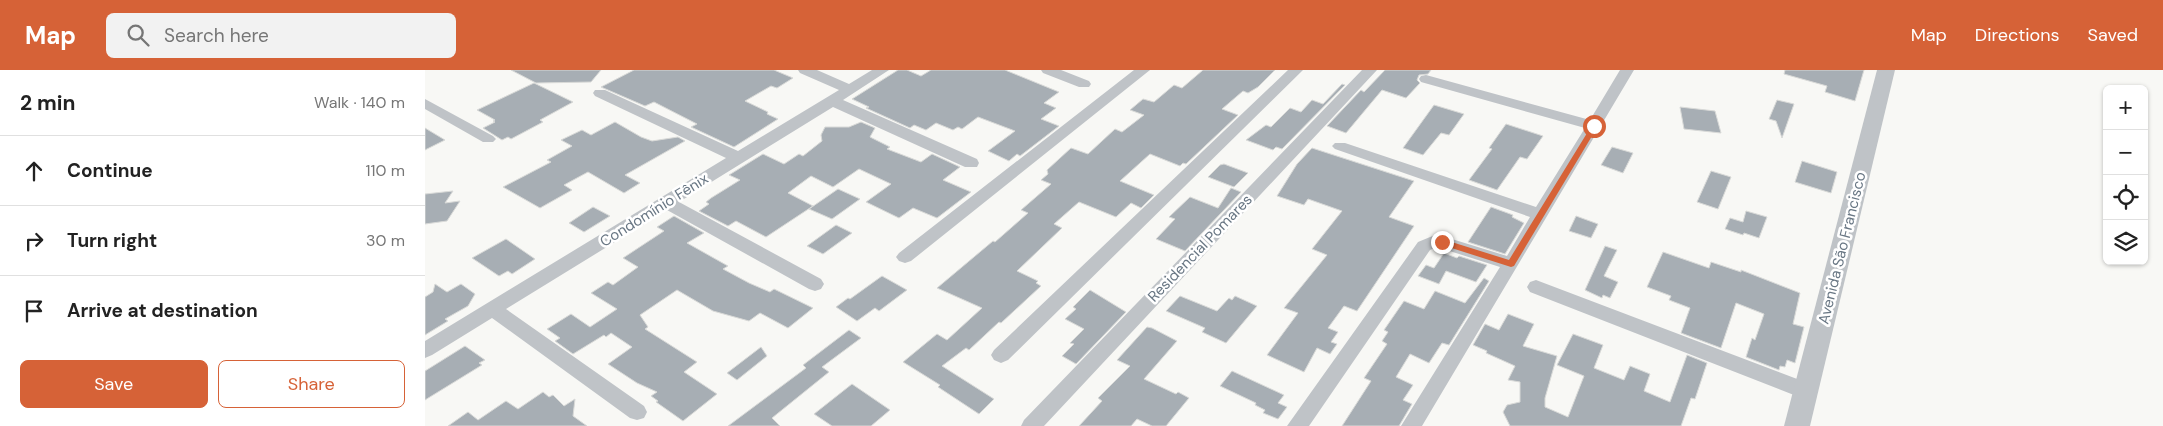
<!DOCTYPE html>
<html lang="en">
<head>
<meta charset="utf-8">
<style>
	body { margin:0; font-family:"DM Sans",sans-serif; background:#f2f2f2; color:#222 }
	.controls { position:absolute; right:15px; top:15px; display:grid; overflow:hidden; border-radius:8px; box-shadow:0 1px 4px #0004 }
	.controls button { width:45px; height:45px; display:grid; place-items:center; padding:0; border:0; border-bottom:1px solid #e0e0e0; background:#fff; color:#222; font:25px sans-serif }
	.stop { position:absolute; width:15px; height:15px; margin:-11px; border:4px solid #d66237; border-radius:50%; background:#fff }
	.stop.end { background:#d66237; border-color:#fff; box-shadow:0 1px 5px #0008 }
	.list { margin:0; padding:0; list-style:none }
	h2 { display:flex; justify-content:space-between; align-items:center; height:65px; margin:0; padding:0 20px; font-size:21px }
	h2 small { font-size:16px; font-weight:400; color:#767676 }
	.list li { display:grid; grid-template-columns:32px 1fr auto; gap:15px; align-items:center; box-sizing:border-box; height:70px; padding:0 20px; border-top:1px solid #e0e0e0 }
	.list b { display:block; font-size:19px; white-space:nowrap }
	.list em { font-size:16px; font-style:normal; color:#767676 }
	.actions { display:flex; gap:10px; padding:15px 20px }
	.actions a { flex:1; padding:11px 0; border:1px solid #d66237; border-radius:8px; text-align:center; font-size:18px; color:#d66237 }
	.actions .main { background:#d66237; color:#fff }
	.icon { flex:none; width:28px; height:28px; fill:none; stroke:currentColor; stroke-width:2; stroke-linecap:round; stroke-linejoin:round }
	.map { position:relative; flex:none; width:1738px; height:356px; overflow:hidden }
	header { display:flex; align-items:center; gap:30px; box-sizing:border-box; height:70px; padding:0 25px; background:#d66237; color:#fff }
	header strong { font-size:24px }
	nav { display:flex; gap:28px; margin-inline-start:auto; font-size:18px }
	.search { width:350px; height:45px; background:#f2f2f2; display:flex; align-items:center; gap:12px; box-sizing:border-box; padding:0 18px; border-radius:8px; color:#767676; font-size:19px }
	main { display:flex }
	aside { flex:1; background:#fff }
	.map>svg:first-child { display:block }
</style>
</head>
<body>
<header>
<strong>Map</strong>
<div class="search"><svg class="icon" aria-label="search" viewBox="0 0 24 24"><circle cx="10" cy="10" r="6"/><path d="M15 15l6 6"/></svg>Search here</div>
<nav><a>Map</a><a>Directions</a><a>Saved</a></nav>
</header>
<main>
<aside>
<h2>2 min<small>Walk · 140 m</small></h2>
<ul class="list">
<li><svg class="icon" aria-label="ahead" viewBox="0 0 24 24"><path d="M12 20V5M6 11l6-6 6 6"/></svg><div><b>Continue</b></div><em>110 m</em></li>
<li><svg class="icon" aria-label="right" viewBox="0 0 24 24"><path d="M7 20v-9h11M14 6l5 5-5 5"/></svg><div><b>Turn right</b></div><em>30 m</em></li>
<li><svg class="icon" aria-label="arrive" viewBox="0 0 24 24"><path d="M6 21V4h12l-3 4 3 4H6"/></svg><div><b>Arrive at destination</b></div></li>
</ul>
<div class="actions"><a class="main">Save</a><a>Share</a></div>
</aside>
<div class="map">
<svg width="1738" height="356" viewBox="0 0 1738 356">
	<rect width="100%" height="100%" fill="#f8f8f5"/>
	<path fill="#a7aeb4" stroke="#d9dad8" d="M86 0H176L166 12 111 13Z
		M209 0H349L368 8 352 18 346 16 320 31 343 42 342 44 353 49 309 77 266 57 272 54 229 32 220 36 176 17Z
		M473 0H482L496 6 506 0H580L634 22 619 33 631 38 616 49 634 56 595 86 592 84 584 91 563 81 590 61 553 47 537 59 533 57 528 60 511 53 501 60 489 55 485 58 441 38 444 37 427 29Z
		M778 0H850L833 17 823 23 818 21 797 39 813 45 761 94 758 93 755 96 725 84 695 111 729 125 716 138 706 133 691 147 654 132 629 154 637 158 592 201 613 211 611 213 616 216 576 253 574 252 544 280 541 278 517 296 569 329 554 344 513 317 515 315 478 292 512 264 522 270 557 238 512 218 568 171 570 172 603 143 596 140 626 114 616 110 623 104 622 100 646 78 663 84 690 59 697 62 719 45 705 40 718 29 729 32 749 15 757 18Z
		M960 0H1006L1003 4 994 5 992 10 995 13 981 28 957 20 921 63 902 56 936 20 939 22Z
		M1360 0H1439L1430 31 1400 22 1402 16 1359 4Z
		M109 13 148 32 115 50 118 52 86 69 83 67 77 70 58 58 70 52 68 51 70 50 52 40Z
		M917 14 920 15 857 79 851 77 848 80 821 70 841 55 846 57 865 38 876 42 887 30 898 34Z
		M1352 30 1369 34 1357 68 1351 51 1344 49Z
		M1009 35 1039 44 1024 65 1016 63 998 85 978 78Z
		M1255 37 1290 41 1296 63 1259 59Z
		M190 52 216 67 227 71 253 67 260 71 200 105 215 113 199 123 163 102 139 115 147 120 115 138 78 117 126 92 122 90 147 76 136 70 157 60 166 65Z
		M436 52 450 58 445 67 465 77 462 79 496 92 507 84 535 97 518 110 546 122 512 148 488 138 474 148 441 132 466 114 434 99 408 117 386 106 363 123 388 136 341 167 311 151 303 156 274 141 284 134 281 132 286 128 315 110 304 105 338 84 359 94 374 84 378 86 397 71 396 65 400 57H424Z
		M1081 54 1118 66 1102 89 1095 87 1072 120 1044 110 1067 79 1064 78Z
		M0 58 20 70 0 80Z
		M1187 77 1208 83 1198 103 1176 95Z
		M887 78 989 111 964 147 989 156 932 241 919 236 903 258 913 262 906 272 912 274 905 284 892 278 879 302 842 285 873 243 859 238 902 185 887 179 917 141 883 129 879 135 852 126 872 94Z
		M1377 91 1412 102 1406 123 1370 112Z
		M799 94 823 103 809 117 783 107 795 95Z
		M1286 101 1306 107 1293 139 1272 132Z
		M806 118 816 122 760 181 731 169 750 149 744 147 765 127 793 138Z
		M413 119 435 129 407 149 384 139Z
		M28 121 20 133 35 131 22 151 0 154V124Z
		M168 137 185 146 159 162 144 153Z
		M1066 137 1088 145 1087 147 1099 153 1080 184 1043 172Z
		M1321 141 1342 147 1334 168 1319 163 1318 165 1300 159 1305 148 1318 152Z
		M249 146 279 163 262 173 303 196 298 199 324 213 345 222 349 219 388 238 363 258 335 243 324 251 288 241 252 220 215 245 223 257 220 259 272 292 259 302 292 324 258 351 231 332 233 331 226 326 232 322 212 313 183 294 207 277 186 263 181 267 179 265 148 284 130 271 135 268 122 259 146 244 165 257 192 239 166 223 183 212 188 215 213 197 198 188 239 161 232 157Z
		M1151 146 1173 154 1166 168 1144 161Z
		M411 155 427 163 398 184 382 176Z
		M81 169 110 189 87 204 83 201 74 206 47 188Z
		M1180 176 1192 180 1179 206 1193 212 1185 228 1178 225 1177 228 1160 220Z
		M1238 182 1284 198 1286 192 1316 202V200L1375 223 1368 254 1379 257 1370 293 1362 290 1360 297 1355 296 1354 300 1321 287 1327 268 1330 270 1339 244 1311 233 1296 278 1256 263 1265 238 1244 230 1246 226 1222 217Z
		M1019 183 1032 188 1034 186 1062 195 1051 212 1021 201 1014 214 993 206 1001 195 1009 198Z
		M457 206 482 220 454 241 450 238 432 251 411 237 423 228 425 229Z
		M1059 208 1064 211 1024 275 1017 273 1004 293 985 284 971 307 988 315 978 330 987 334 974 356H917L946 311 939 308 962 274 957 271 963 262 959 260 979 231 999 239 1010 221 1040 233Z
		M10 214 22 222 36 214 50 224 43 236 20 249 23 251 0 265V227L8 222Z
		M665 220 701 242 651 294 637 286 649 274 645 273 659 259 640 249 651 239 648 237Z
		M755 226 792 241 804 228 807 230 810 226 832 236 801 273 777 262 780 258 741 241Z
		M1083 244 1109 254 1098 276 1132 286 1120 328V337L1143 347 1159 306 1132 295 1148 264 1178 275 1169 298 1199 310 1205 296 1225 304 1219 321 1245 332 1262 285 1282 293 1270 329 1266 328 1256 356H1085L1078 342 1082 335 1095 332V312L1083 310 1090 296 1061 283 1062 281 1048 275 1060 254 1074 260Z
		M722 257 727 258 752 271 719 309 751 324 753 322 764 328 741 356H727L712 349 706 356H654L677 331 673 328 705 296 692 290Z
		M424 260 436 268 397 297 404 302 347 348 355 356H303L381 298 378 295Z
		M40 276 60 290 54 293 57 295 0 330V301Z
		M336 277 342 286 312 310 302 303Z
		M807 301 859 325 853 333 862 337 853 349 838 343 840 340 830 335 831 333 795 316Z
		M427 314 465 340 446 356H407L389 344Z
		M118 322 124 327 128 325 139 336 150 329 148 346 162 356H23L43 342 53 350 81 331 93 339Z"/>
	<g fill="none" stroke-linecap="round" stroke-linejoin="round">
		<path fill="#bfc3c7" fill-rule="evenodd" d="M373 0H392L424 14 447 0H464L418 30 552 89 554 93 552 97H540L408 37 254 132 396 209 399 214 396 219 390 221 384 219 242 140 81 239 219 336 222 342 219 348 212 350 205 348 67 248 7 285 0 288V271L301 88 170 26 168 23 170 20H180L313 81 414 20 375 3Z
			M616 0H636L664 11 666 14 664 17H654L618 3Z
			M709 0H725L486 191 480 193 474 191 471 187 474 183Z
			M863 0H878L583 290 576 293 569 290 566 285 569 280Z
			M937 0H952L619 356H596L599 350Z
			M1195 0H1209L997 356H976L1075 197 1012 177 1005 180 884 356H862L993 172 1010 165 1017 166 1082 186 1105 147 910 79 907 76 910 73H920L1111 137 1160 58 996 12 994 9 996 6 1001 5 1165 50Z
			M0 29 68 66 71 69 68 72H58L0 39Z
			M1111 210 1388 315 1391 321 1388 327 1381 329 1374 327 1105 222 1102 217 1105 212Z"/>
		<path fill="#bfc3c7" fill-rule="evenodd" d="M1452 0H1470L1385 356H1359Z"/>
	</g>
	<path fill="#d66237" d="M1167 55 1173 56 1089 196 1086 197 1014 174V170L1017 169 1084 190Z"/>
	<g text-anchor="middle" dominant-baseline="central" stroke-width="5" stroke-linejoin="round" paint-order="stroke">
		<g font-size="15" fill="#697784" stroke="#fff">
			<text transform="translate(229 140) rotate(-32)">Condomínio Fênix</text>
			<text transform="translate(775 178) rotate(-46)">Residencial Pomares</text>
			<text transform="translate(1417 178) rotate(-76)">Avenida São Francisco</text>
		</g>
	</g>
</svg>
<div class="controls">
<button>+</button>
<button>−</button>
<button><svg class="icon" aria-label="locate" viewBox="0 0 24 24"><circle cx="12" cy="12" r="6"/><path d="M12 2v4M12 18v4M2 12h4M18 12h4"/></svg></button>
<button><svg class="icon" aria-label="layers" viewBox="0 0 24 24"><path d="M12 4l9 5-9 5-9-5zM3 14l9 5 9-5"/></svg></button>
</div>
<div class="stop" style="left:1169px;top:56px"></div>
<div class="stop end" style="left:1017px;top:172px"></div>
</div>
</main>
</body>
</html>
